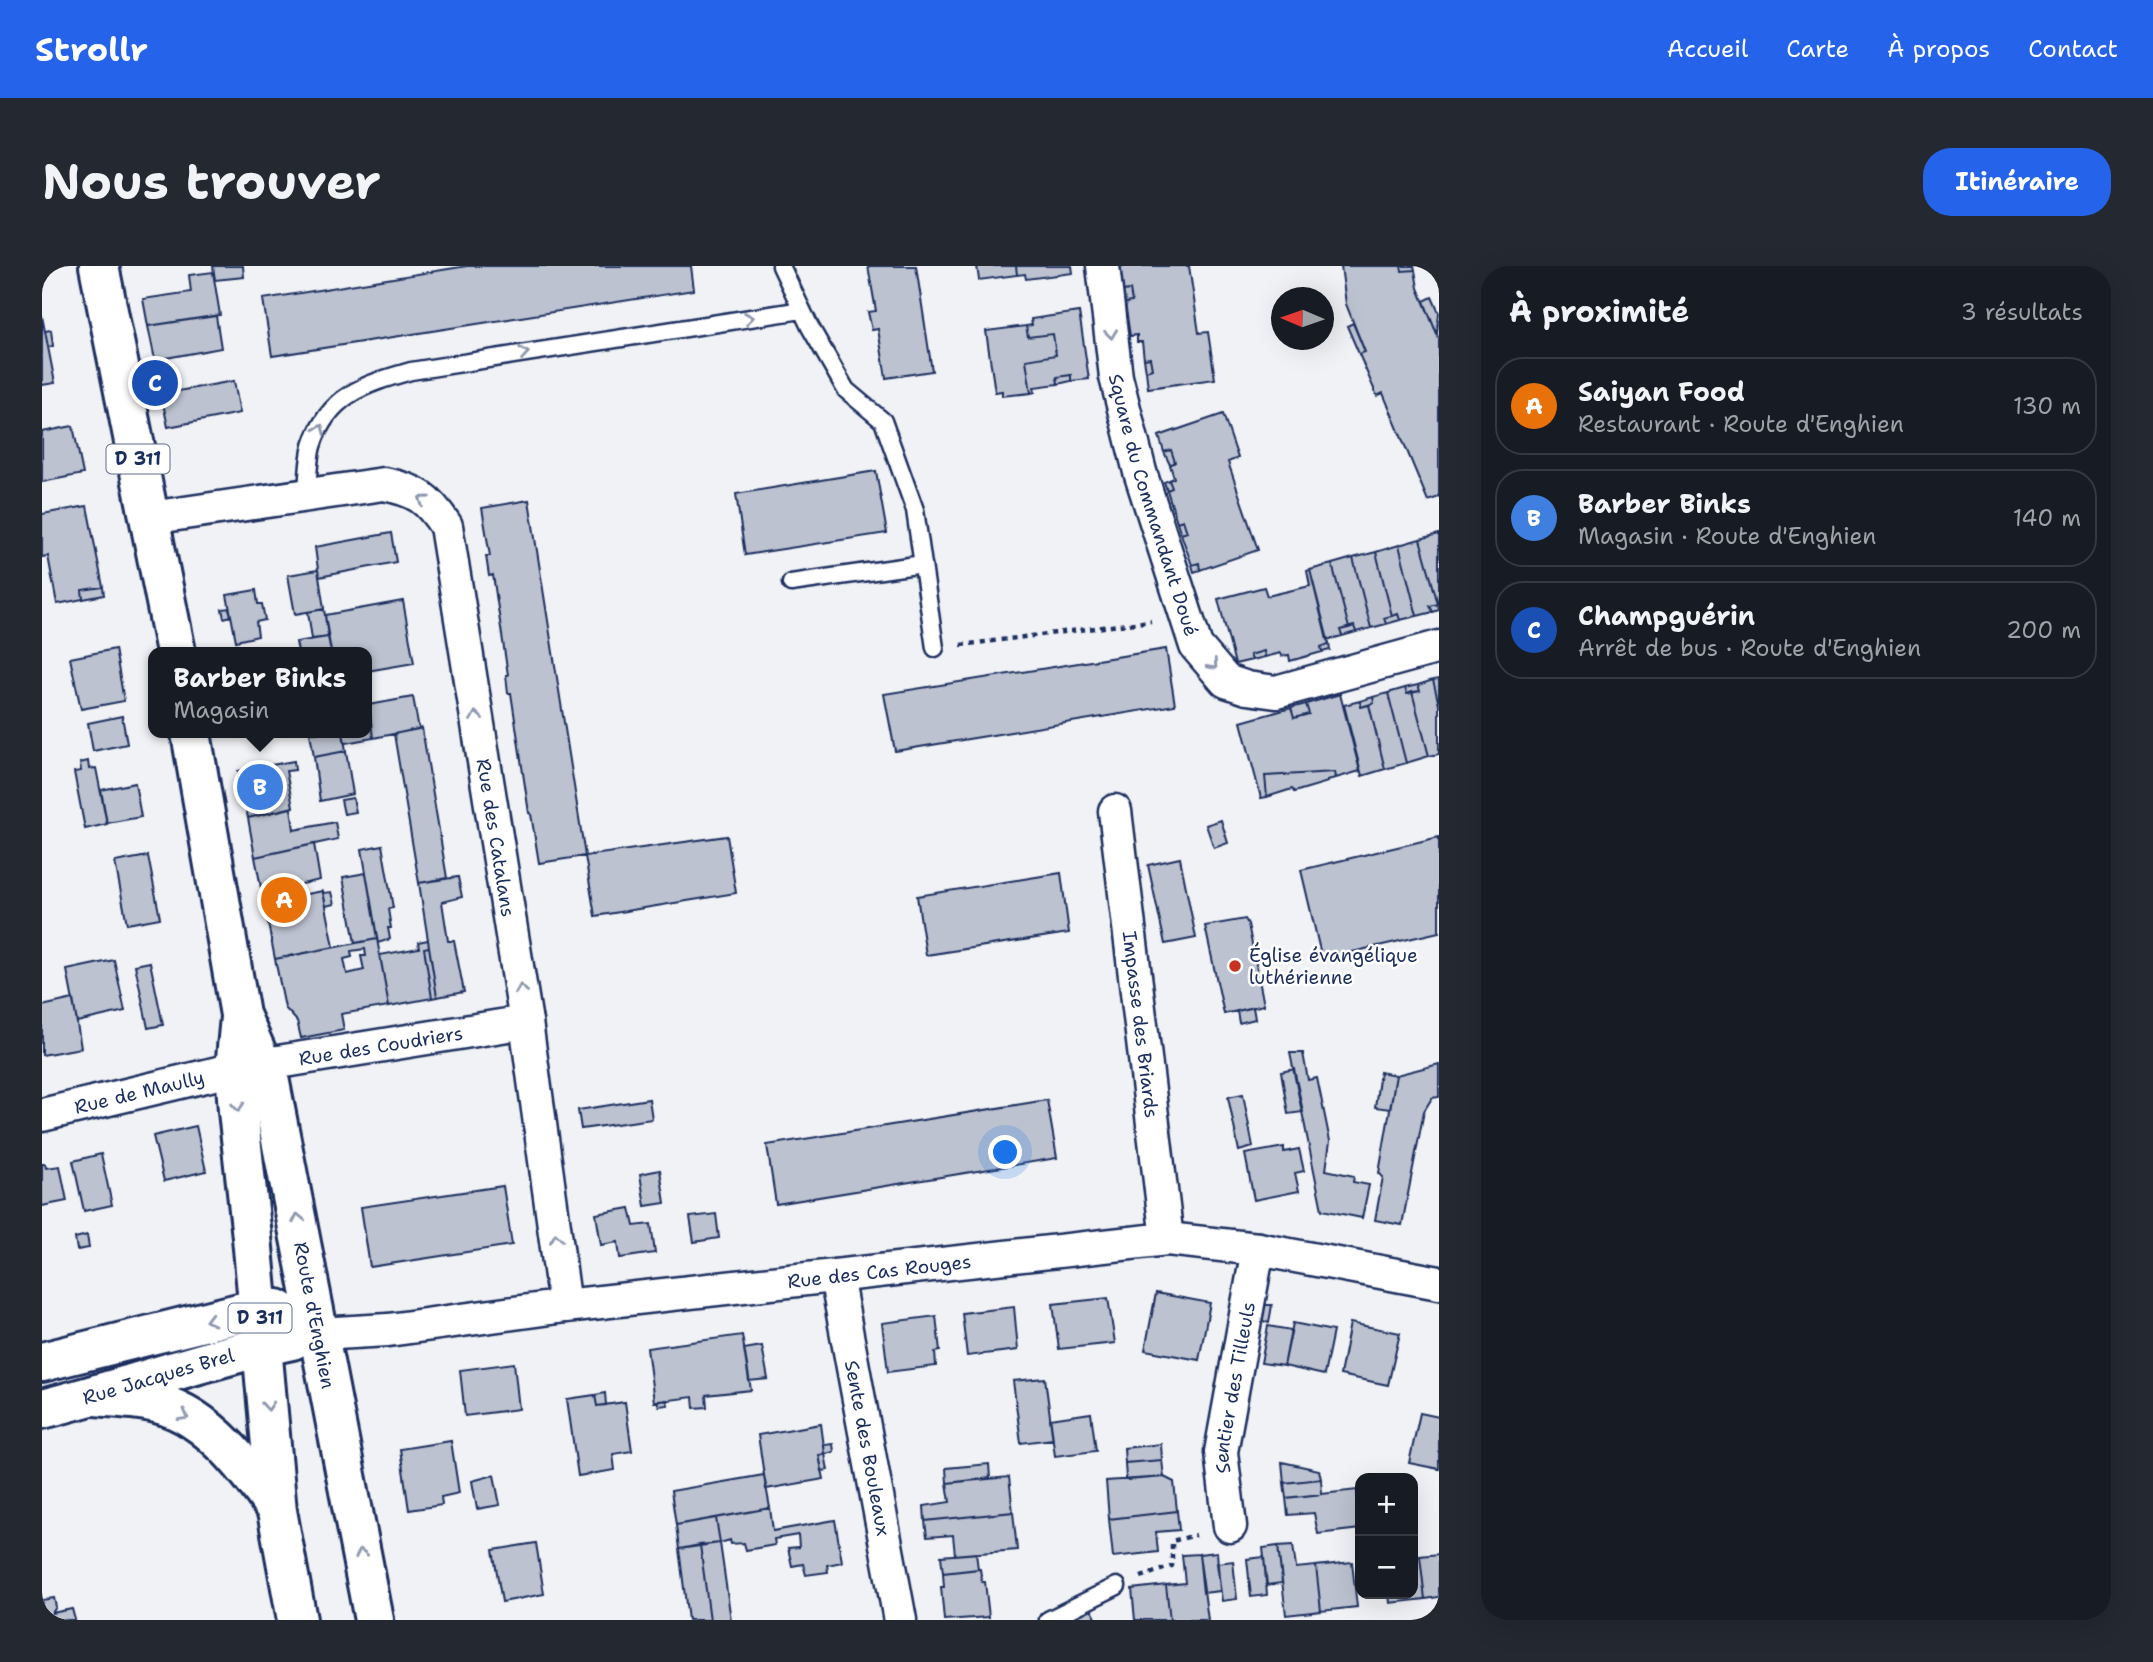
<!DOCTYPE html>
<html lang="fr">
<head>
<meta charset="utf-8">
<style>
	body { margin:0; font-family:"Shantell Sans",sans-serif; background:#242831; color:#f1f3f6 }
	.controls { position:absolute; right:21px; bottom:21px; display:grid; overflow:hidden; border-radius:14px; box-shadow:0 7px 28px #0002 }
	.controls button { width:63px; height:63px; display:grid; place-items:center; padding:0; border:0; border-bottom:2px solid #363941; background:#171b24; color:#f1f3f6; font:35px sans-serif }
	.compass { position:absolute; left:1229px; top:21px; width:63px; height:63px; border-radius:50%; background:#171b24; box-shadow:0 7px 28px #0002; rotate:272deg }
	.you { position:absolute; left:964px; top:887px; width:24px; height:24px; margin:-18px; border:5px solid #fff; border-radius:50%; background:#1a73e8; box-shadow:0 0 0 10px #1a73e833 }
	.badge { display:grid; place-items:center; width:46px; height:46px; border-radius:50%; background:#2563eb; color:#fff; font-size:23px; font-weight:700 }
	.pin { position:absolute; translate:-50% -50%; border:4px solid #fff; box-shadow:0 2px 7px #0006 }
	.popup { position:absolute; left:106px; top:381px; width:224px; height:91px; box-sizing:border-box; display:grid; place-content:center; border-radius:14px; background:#171b24; filter:drop-shadow(0 2px 5px #0005); font-size:23px; white-space:nowrap; color:#9ea1a6 }
	.popup b { font-size:26px; color:#f1f3f6 }
	.popup::after { content:''; position:absolute; left:50%; top:100%; margin-left:-14px; border:14px solid transparent; border-top-color:#171b24 }
	.list { margin:0; padding:0; list-style:none }
	h2 { display:flex; justify-content:space-between; align-items:center; height:91px; margin:0; padding:0 28px; font-size:30px }
	h2 small { font-size:23px; font-weight:400; color:#9ea1a6 }
	.list li { display:grid; grid-template-columns:46px 1fr auto; gap:21px; align-items:center; box-sizing:border-box; height:98px; margin:0 14px 14px; padding:0 14px; border:2px solid #363941; border-radius:28px }
	.list b { display:block; font-size:26px; white-space:nowrap }
	.list p { margin:0; font-size:23px; white-space:nowrap; color:#9ea1a6 }
	.list em { font-size:23px; font-style:normal; color:#9ea1a6 }
	.map { position:relative; flex:none; width:1397px; height:1354px; overflow:hidden; border-radius:28px }
	header { display:flex; align-items:center; gap:42px; box-sizing:border-box; height:98px; padding:0 35px; background:#2563eb; color:#fff }
	header strong { font-size:33px }
	nav { display:flex; gap:38px; margin-inline-start:auto; font-size:24px }
	.intro { display:flex; align-items:center; justify-content:space-between; box-sizing:border-box; height:168px; padding:0 42px }
	h1 { margin:0; font-size:49px }
	.button { padding:18px 32px; border-radius:28px; background:#2563eb; color:#fff; font-size:24px; font-weight:700 }
	main { display:flex; gap:42px; padding:0 42px }
	aside { flex:1; background:#171b24; border-radius:28px; box-shadow:0 7px 28px #0002 }
	.map>svg:first-child { display:block }
</style>
</head>
<body>
<header>
<strong>Strollr</strong>
<nav><a>Accueil</a><a>Carte</a><a>À propos</a><a>Contact</a></nav>
</header>
<div class="intro"><h1>Nous trouver</h1><a class="button">Itinéraire</a></div>
<main>
<div class="map">
<svg width="1397" height="1354" viewBox="0 0 1397 1354">
	<rect width="100%" height="100%" fill="#f1f2f5"/>
	<filter id="ink" filterUnits="userSpaceOnUse"><feTurbulence type="fractalNoise" baseFrequency=".0143" numOctaves="2"/><feDisplacementMap in="SourceGraphic" scale="14" xChannelSelector="R" yChannelSelector="G"/><feConvolveMatrix kernelMatrix="1 2 1 2 8 2 1 2 1" color-interpolation-filters="sRGB"/></filter>
	<g filter="url(#ink)">
		<path fill="#bcc2d0" stroke="#1b2f5e" stroke-width="2" fill-rule="evenodd" d="M171 0H201L202 11 173 14Z
			M649 0 652 24 230 90 221 33 425 0Z
			M826 0H874L890 105 844 112 836 63 830 64 826 46 834 45Z
			M935 0H974L975 9 937 14Z
			M974 0H1030L1031 7 984 13 983 8 975 9Z
			M1078 0H1147L1157 67 1166 66 1173 113 1106 122 1104 105 1110 103 1108 92 1102 93 1100 76H1095V69L1088 70 1083 37 1090 36 1088 24 1081 25Z
			M1299 0H1359L1360 5 1373 4 1376 22 1397 73V231L1386 235 1341 127 1335 130 1317 88 1323 86 1304 38Z
			M1359 0H1372L1373 4 1360 5Z
			M171 6 178 49 106 60 101 33 149 26 147 9Z
			M1088 24 1090 36 1083 37 1081 25Z
			M1390 31 1397 47 1395 69 1382 35Z
			M1037 46 1047 113 1029 115V109L1015 111 1016 118 992 121 993 126 989 127 984 94 1014 89 1011 68 986 71 984 60 990 59 989 53Z
			M0 50 13 117 0 119Z
			M174 50 179 82 113 94 106 60Z
			M1311 57 1323 86 1317 88 1305 60Z
			M984 60 986 71 1011 68 1014 89 984 94 989 127 960 130V125L953 126 944 65Z
			M9 64 11 80 6 81 3 65Z
			M1108 92 1110 103 1104 105 1102 93Z
			M1029 109V115L1016 118 1015 111Z
			M192 115 198 147 126 161 119 128Z
			M1181 148 1196 192 1186 196 1216 284 1158 304 1157 297 1150 299 1139 268 1145 266 1141 254 1135 256 1125 224 1130 222 1127 214 1132 212 1128 199 1133 196 1129 184 1122 186 1117 170Z
			M31 160 41 208 0 216V166Z
			M1129 184 1133 196 1128 199 1122 186Z
			M834 205 845 267 703 289 694 228Z
			M1127 214 1130 222 1125 224 1122 216Z
			M487 234 543 590 497 597 489 548 487 547 469 427H466L464 409H466L451 309 447 310 444 290H448L440 242Z
			M45 240 61 321 40 324 41 333 15 338 6 290 0 291V248Z
			M1141 254 1145 266 1139 268 1135 256Z
			M349 267 354 296 277 311 273 281Z
			M1397 268V337L1396 338 1378 273Z
			M1378 273 1396 338 1388 340 1391 346 1375 350 1357 279Z
			M1357 279 1375 350 1358 354 1356 348 1350 350 1334 286Z
			M1334 286 1350 350 1342 352 1344 358 1329 362 1311 292Z
			M1311 292 1329 362 1314 366 1312 360 1307 362 1290 298Z
			M1157 297 1158 304 1152 306 1150 299Z
			M1290 298 1307 362 1298 364 1300 370 1285 374 1268 304Z
			M276 304 282 343 253 348 246 309Z
			M1268 304 1287 378 1279 381 1280 386 1248 395 1247 389 1240 390 1239 387 1223 391 1222 385 1208 389 1210 394 1193 398 1176 333 1222 321 1225 330 1268 320 1265 305Z
			M61 321 62 329 41 333 40 324Z
			M214 324 216 338H220L223 354 214 356 216 370 194 375 185 329Z
			M361 335 372 397 325 405V386H289L283 349Z
			M1396 338 1397 344 1391 346 1388 340Z
			M187 342 189 350 182 352 180 343Z
			M282 343 286 371 270 373 266 346Z
			M1356 348 1358 354 1344 358 1342 352Z
			M1312 360 1314 366 1300 370 1298 364Z
			M286 371 289 386H256L254 376Z
			M1287 378 1288 384 1280 386 1279 381Z
			M73 383 82 435 39 443 28 392Z
			M1124 383 1133 439 853 485 842 428Z
			M1222 385 1223 391 1210 394 1208 389Z
			M1397 413V439L1391 414Z
			M1391 414 1397 439V488L1387 490 1370 426 1378 425 1376 419Z
			M1376 419 1378 425 1365 428 1363 422Z
			M1363 422 1365 428 1370 426 1387 490 1364 497 1346 427Z
			M1346 427 1364 497 1343 503 1327 439 1332 437 1331 431Z
			M1298 428 1318 505 1294 512 1293 506 1223 510 1225 531 1219 532 1199 456 1249 442 1252 452 1267 448 1264 438Z
			M371 431 377 463 331 472 327 439Z
			M1331 431 1332 437 1319 441 1318 435Z
			M1318 435 1319 441 1327 439 1343 503 1320 510 1302 439Z
			M1264 438 1267 448 1252 452 1249 442Z
			M80 450 85 478 51 485 46 457Z
			M329 456 331 472 303 477 301 467H325V457Z
			M380 462 405 612 377 617 352 468Z
			M268 467H301L304 485 272 491Z
			M304 485 311 528 278 535 272 491Z
			M46 495 47 503 54 502 65 558 43 563 32 506 39 505 38 497Z
			M252 495 253 504 244 505 251 541 206 552 196 505Z
			M1293 506 1294 512 1285 514 1286 516 1252 526 1250 523 1225 531 1223 510Z
			M93 517 99 551 65 557 59 524Z
			M311 532 314 546 302 548 299 534Z
			M249 542 252 564 293 556 296 573 213 591 206 552Z
			M1179 554 1186 577 1172 582 1164 559Z
			M685 570 694 627 553 650 543 590Z
			M1397 571V666L1280 693 1259 604Z
			M272 578 278 614 242 622 244 632 281 625 292 681 233 693 213 591Z
			M340 579 351 642 346 643 349 662H346L348 673 336 677 320 583Z
			M106 590 118 652 85 658 73 596Z
			M1138 592 1154 672 1123 678 1106 599Z
			M324 607 335 673 313 677 301 611Z
			M1019 607 1027 667 884 689 875 630Z
			M416 611 420 631 400 636 406 675H412L422 726 395 731 377 617Z
			M290 626 293 638 284 640 281 627Z
			M1203 653 1206 658 1222 739 1182 748 1163 660Z
			M335 673 347 740 299 748 302 764 259 772 255 755 243 742 233 693ZM323 683 324 690H319L322 704 305 708 302 693 310 691 309 685Z
			M386 674 387 681 382 682 390 732 347 740 338 689 377 682 376 676Z
			M387 681 395 731 390 732 382 682Z
			M72 694 83 745 35 756 25 704Z
			M108 696 121 759 106 762 93 699Z
			M31 733 39 782 0 789V740Z
			M1211 741 1213 753 1197 757 1195 745Z
			M1248 787H1261L1266 814 1275 812 1288 875 1284 904 1312 910 1311 916 1327 919 1320 952 1280 944Z
			M1397 798V831L1390 832 1382 845 1360 959 1333 954 1341 911 1337 907 1354 809Z
			M1252 803 1261 846 1246 848 1239 806Z
			M1338 806 1354 809 1348 843 1333 841Z
			M1201 828 1211 881 1197 885 1186 831Z
			M607 833 610 853 539 863 536 844Z
			M1005 834 1015 892 734 938 725 879Z
			M154 860 164 905 122 915 111 870Z
			M1242 881V886L1257 883 1262 905 1253 907 1257 925 1212 934 1203 888Z
			M59 888 70 939 42 945 31 895Z
			M0 898H3L4 902 18 900 25 935 0 940Z
			M618 904 623 937 603 940 598 908Z
			M461 920 470 979 328 1001 319 941Z
			M588 942 592 960 609 958 613 987 578 992 576 976 559 979 554 948Z
			M674 948 677 972 652 976 648 951Z
			M45 969 47 982 35 984 33 972Z
			M1114 1027 1168 1037 1157 1094 1103 1084Z
			M1066 1032 1073 1077 1017 1083 1011 1038Z
			M1223 1039H1230L1227 1057 1220 1055Z
			M972 1041 976 1084 925 1090 920 1047Z
			M894 1050 898 1085 893 1086 894 1100 846 1106 840 1057Z
			M1251 1057 1291 1065 1282 1109 1242 1100Z
			M1308 1057 1358 1067 1346 1119 1298 1109Z
			M1226 1060 1249 1064 1242 1100 1219 1097Z
			M700 1069 709 1124 664 1129 665 1141 652 1142 651 1131 612 1136 605 1082Z
			M720 1080 726 1113 707 1115 702 1083Z
			M472 1097 477 1143 423 1150 418 1104Z
			M1003 1112 1011 1173 979 1177 971 1115Z
			M563 1127 564 1139 555 1140 553 1129Z
			M553 1129 555 1140 583 1136 590 1185 571 1188 573 1204 536 1210 525 1133Z
			M625 1134 626 1139 617 1140 615 1135Z
			M1049 1147 1054 1185 1013 1190 1008 1153Z
			M1378 1147 1397 1151V1203L1367 1197Z
			M779 1158 783 1188 777 1189 782 1213 724 1223 716 1169Z
			M409 1175 417 1227 399 1231 400 1239 367 1244 358 1183Z
			M791 1178 792 1186 783 1188 782 1179Z
			M1119 1178 1120 1194 1083 1197 1082 1182Z
			M783 1188 786 1204 780 1205 777 1189Z
			M1120 1194 1122 1211 1086 1214 1084 1213 1083 1197Z
			M1240 1196 1277 1204 1279 1213 1242 1217Z
			M947 1198 948 1212 905 1217 904 1202Z
			M452 1209 458 1239 435 1243 430 1215Z
			M722 1209 728 1242 634 1259 629 1225Z
			M967 1211 971 1246 883 1255 882 1240 908 1236 905 1217Z
			M1122 1211 1132 1216 1135 1245 1067 1253 1064 1215Z
			M1279 1213 1280 1228 1244 1232 1242 1217Z
			M1315 1224 1318 1263 1276 1268 1272 1247 1246 1249 1244 1232Z
			M728 1242 731 1265 793 1254 800 1296 785 1299 786 1306 764 1309 761 1298 750 1300 746 1282 757 1281 756 1269 732 1273 733 1279 704 1284 702 1277 689 1278 688 1274 678 1277 674 1252Z
			M1135 1245 1137 1264 1114 1266 1116 1286 1071 1291 1067 1253Z
			M971 1246 975 1284 913 1289 911 1269 885 1271 883 1255Z
			M674 1252 678 1277 637 1283 634 1259Z
			M494 1277 502 1328 460 1336 451 1284Z
			M678 1277 689 1354H668L658 1279Z
			M658 1279 668 1354H646L637 1283Z
			M1251 1279 1254 1302 1274 1300 1279 1345 1244 1349 1236 1280Z
			M1236 1280 1240 1317 1225 1319 1221 1282Z
			M1175 1286 1178 1325 1161 1327 1157 1288Z
			M934 1287 936 1303 901 1307 899 1290Z
			M1157 1288 1166 1354H1128L1124 1319 1143 1317 1140 1289Z
			M1397 1288V1331L1383 1333 1378 1290Z
			M1378 1290 1383 1333 1348 1337 1347 1328H1371V1291Z
			M1222 1291 1225 1329 1209 1331 1205 1293Z
			M1191 1295 1195 1333 1180 1335 1175 1297Z
			M1310 1296 1315 1341 1279 1345 1274 1300Z
			M938 1303 940 1316H943L947 1351 902 1354 899 1321H902L901 1307Z
			M1124 1319 1128 1354H1093L1090 1323Z
			M12 1332 14 1341 10 1347 30 1343 33 1354H0V1334Z
			M1048 1340 1055 1354H1021Z"/>
		<g fill="none" stroke-linecap="round" stroke-linejoin="round">
			<g stroke="#1b2f5e" stroke-width="21">
				<path id="lane" d="M739 0 768 61 804 124 841 155 873 244 893 382
					M265 229C266 213 266 195 270 180 286 129 323 118 369 105L760 44
					M749 317 881 298
					M1006 1354 1075 1320"/>
			</g>
			<g stroke="#1b2f5e" stroke-width="37">
				<g id="street">
					<path id="s1" d="M1061 0 1074 111 1098 206 1154 380 1184 415 1205 422 1234 426 1397 381"/>
					<path id="s2" d="M108 252 342 218C374 224 386 232 404 260L484 756 523 1040"/>
					<path id="s3" d="M1073 545 1125 973"/>
					<path id="s4" d="M0 849 193 803 484 756"/>
					<path id="s5" d="M794 1010 858 1354"/>
					<path id="s6" d="M276 1068 346 1064 523 1040 1125 973 1216 983 1397 1017"/>
					<path id="s7" d="M1188 1260 1179 1186 1216 983"/>
				</g>
			</g>
			<g stroke="#1b2f5e" stroke-width="44">
				<g id="secondary">
					<path d="M0 1096 217 1042 235 1043 276 1068"/>
					<path id="s8" d="M0 1143C84 1122 165 1092 250 1074"/>
				</g>
			</g>
			<g stroke="#1b2f5e" stroke-width="44">
				<g id="primary">
					<path d="M57 0 134 386"/>
					<path id="s9" d="M149 467 198 749 228 817 332 1354"/>
					<path d="M198 751 193 803 196 845 210 971 235 1245 255 1354"/>
					<path d="M53 1130C74 1132 97 1132 118 1138 167 1151 207 1204 234 1243"/>
				</g>
			</g>
			<path stroke="#1b2f5e" stroke-width="4.5" stroke-dasharray="5 5" stroke-linecap="butt" d="M919 379 1109 355
				M1099 1311 1130 1300V1275L1154 1269"/>
			<use href="#lane" stroke="#fff" stroke-width="16"/>
			<use href="#street" stroke="#fff" stroke-width="32"/>
			<use href="#secondary" stroke="#fff" stroke-width="38"/>
			<use href="#primary" stroke="#fff" stroke-width="38"/>
		</g>
		<defs><path id="oneway-chevron" d="M-2-3.5L2.5 0L-2 3.5" fill="none" stroke-width="1.6" stroke-linecap="round" stroke-linejoin="round" transform="scale(1.75)"/></defs>
		<g stroke="#8d97ae">
			<use href="#oneway-chevron" transform="translate(707 52) rotate(-9)"/>
			<use href="#oneway-chevron" transform="translate(1069 68) rotate(83)"/>
			<use href="#oneway-chevron" transform="translate(482 87) rotate(-9)"/>
			<use href="#oneway-chevron" transform="translate(278 163) rotate(-67)"/>
			<use href="#oneway-chevron" transform="translate(381 234) rotate(-145)"/>
			<use href="#oneway-chevron" transform="translate(1171 399) rotate(48)"/>
			<use href="#oneway-chevron" transform="translate(434 450) rotate(-99)"/>
			<use href="#oneway-chevron" transform="translate(479 723) rotate(-99)"/>
			<use href="#oneway-chevron" transform="translate(196 841) rotate(85)"/>
			<use href="#oneway-chevron" transform="translate(256 952) rotate(-102)"/>
			<use href="#oneway-chevron" transform="translate(514 972) rotate(-98)"/>
			<use href="#oneway-chevron" transform="translate(168 1054) rotate(166)"/>
			<use href="#oneway-chevron" transform="translate(226 1140) rotate(85)"/>
			<use href="#oneway-chevron" transform="translate(142 1150) rotate(29)"/>
			<use href="#oneway-chevron" transform="translate(319 1287) rotate(-102)"/>
		</g>
	</g>
	<circle fill="#c8321e" stroke="#fff" stroke-width="2.5" cx="1193" cy="700" r="7"/>
	<g text-anchor="middle" dominant-baseline="central" stroke-width="5" stroke-linejoin="round" paint-order="stroke">
		<g fill="#fff" stroke="#5f6d8e" stroke-width="2">
			<rect x="64.5" y="178.5" width="63" height="29" rx="5"/>
			<rect x="186.5" y="1037.5" width="63" height="29" rx="5"/>
		</g>
		<g font-size="18" font-weight="bold" fill="#1b2f5e">
			<text x="96" y="193">D 311</text>
			<text x="218" y="1052">D 311</text>
		</g>
		<g font-size="19" fill="#1b2f5e" stroke="#fff">
			<text stroke="none"><textPath href="#s1" startOffset="245">Square du Commandant Doué</textPath></text>
			<text stroke="none"><textPath href="#s2" startOffset="630">Rue des Catalans</textPath></text>
			<text stroke="none"><textPath href="#s3" startOffset="215">Impasse des Briards</textPath></text>
			<text stroke="none"><textPath href="#s4" startOffset="346">Rue des Coudriers</textPath></text>
			<text stroke="none"><textPath href="#s4" startOffset="100">Rue de Maully</textPath></text>
			<text stroke="none"><textPath href="#s6" startOffset="565">Rue des Cas Rouges</textPath></text>
			<text stroke="none"><textPath href="#s9" startOffset="597">Route d'Enghien</textPath></text>
			<text stroke="none"><textPath href="#s8" startOffset="121">Rue Jacques Brel</textPath></text>
			<text stroke="none"><textPath href="#s7" startOffset="140">Sentier des Tilleuls</textPath></text>
			<text stroke="none"><textPath href="#s5" startOffset="175">Sente des Bouleaux</textPath></text>
		</g>
		<g font-size="19" fill="#1b2f5e" stroke="#fff" text-anchor="start">
			<text x="1207" y="689">Église évangélique<tspan x="1207" dy="22">luthérienne</tspan></text>
		</g>
	</g>
</svg>
<div class="controls">
<button>+</button>
<button>−</button>
</div>
<svg class="compass" viewBox="-18 -18 36 36"><path d="M0-13l5 13h-10z" fill="#e53935"/><path d="M0 13l5-13h-10z" fill="#9ea1a6"/></svg>
<div class="you"></div>
<div class="pin badge" style="left:242px;top:634px;background:#e8710a">A</div>
<div class="pin badge" style="left:218px;top:521px;background:#3f7fe0">B</div>
<div class="popup"><b>Barber Binks</b>Magasin</div>
<div class="pin badge" style="left:113px;top:117px;background:#1a4fb4">C</div>
</div>
<aside>
<h2>À proximité<small>3 résultats</small></h2>
<ul class="list">
<li><span class="badge" style="background:#e8710a">A</span><div><b>Saiyan Food</b><p>Restaurant · Route d'Enghien</p></div><em>130 m</em></li>
<li><span class="badge" style="background:#3f7fe0">B</span><div><b>Barber Binks</b><p>Magasin · Route d'Enghien</p></div><em>140 m</em></li>
<li><span class="badge" style="background:#1a4fb4">C</span><div><b>Champguérin</b><p>Arrêt de bus · Route d'Enghien</p></div><em>200 m</em></li>
</ul>
</aside>
</main>
</body>
</html>
